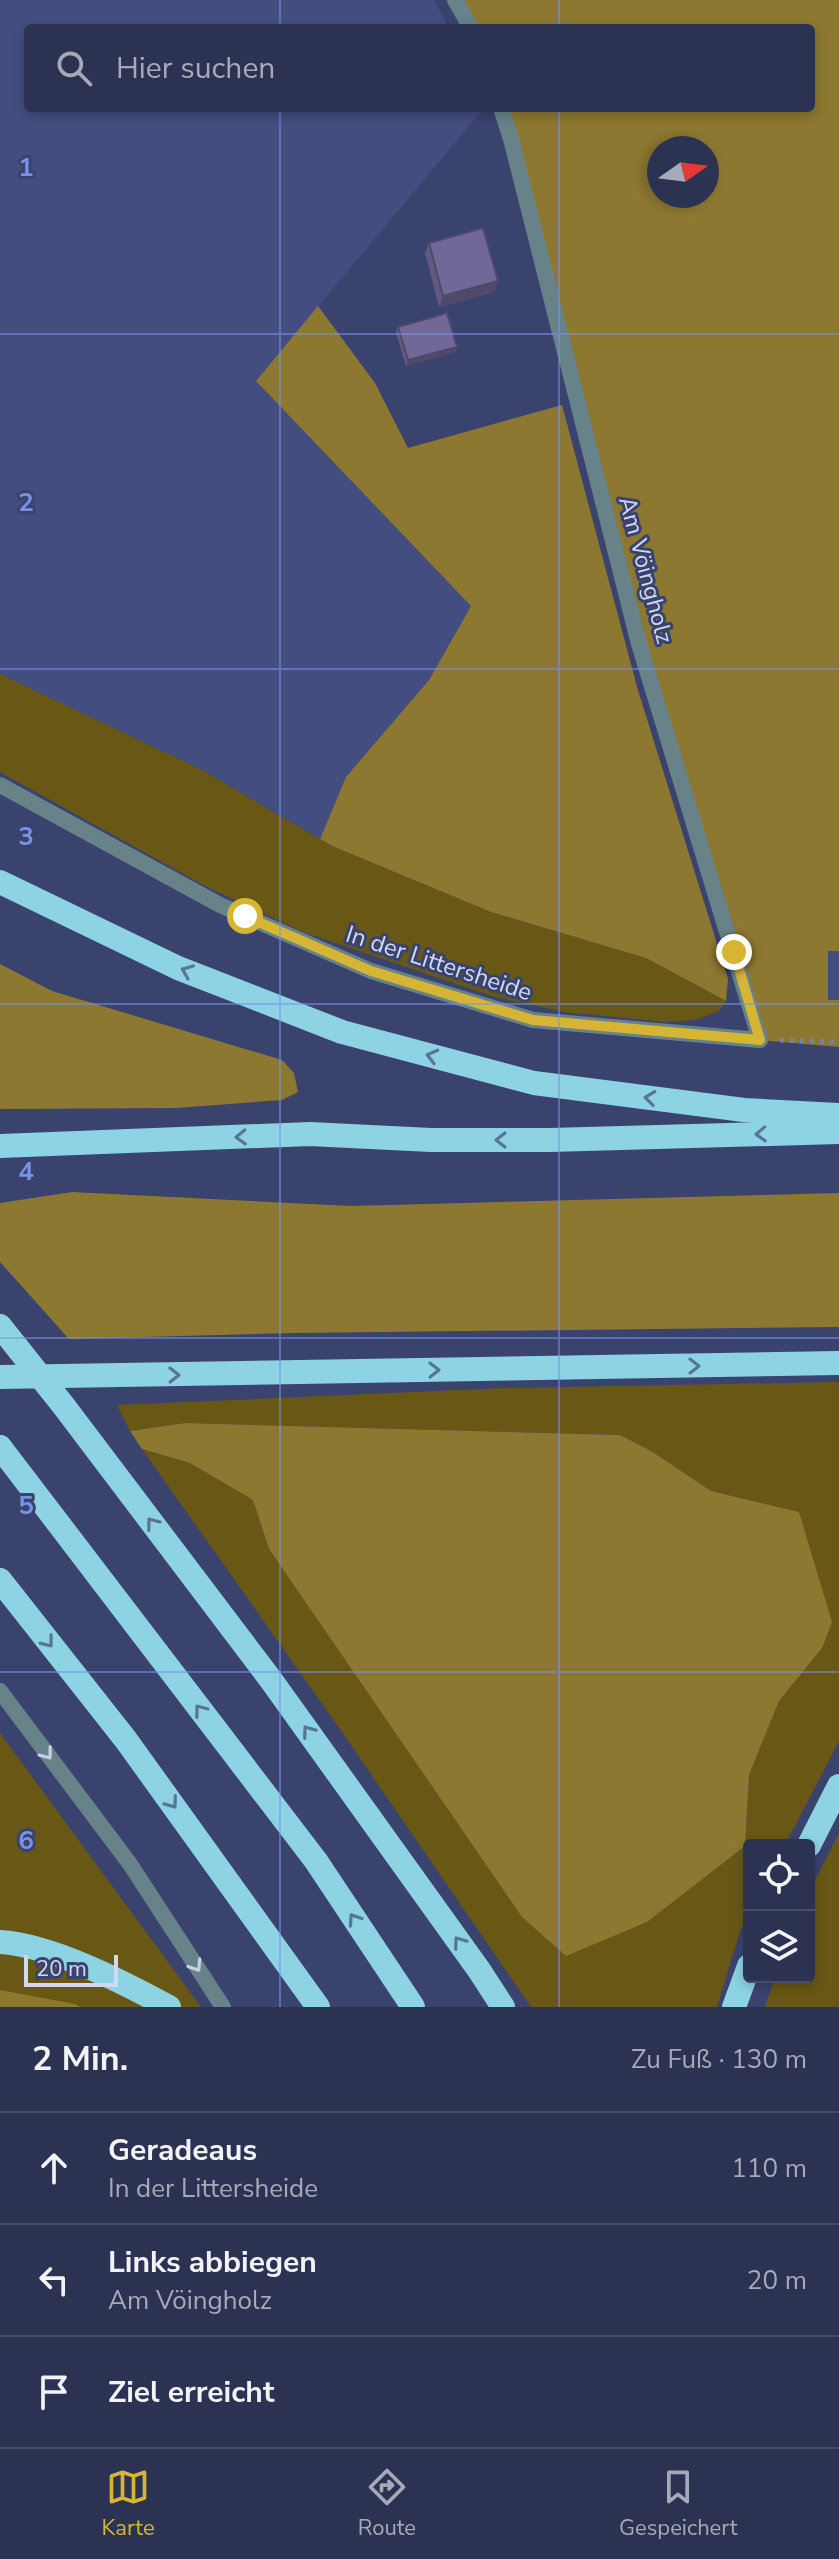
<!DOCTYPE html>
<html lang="de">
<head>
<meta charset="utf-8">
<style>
	body { margin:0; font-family:"Nunito Sans",sans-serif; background:#383e5c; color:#f1f3f6 }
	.controls { position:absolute; right:24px; bottom:24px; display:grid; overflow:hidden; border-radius:8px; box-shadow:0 4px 12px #0003 }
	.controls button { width:72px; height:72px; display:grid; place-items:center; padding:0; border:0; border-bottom:2px solid #484d69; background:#2c3252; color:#f1f3f6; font:40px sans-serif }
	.compass { position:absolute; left:647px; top:136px; width:72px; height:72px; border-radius:50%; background:#2c3252; box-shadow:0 4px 12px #0003; rotate:76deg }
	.scale { position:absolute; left:24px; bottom:20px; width:94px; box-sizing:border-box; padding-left:8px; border:4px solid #d0d8f2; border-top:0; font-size:22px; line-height:28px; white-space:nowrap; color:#d0d8f2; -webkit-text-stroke:6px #3a436e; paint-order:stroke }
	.stop { position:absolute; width:24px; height:24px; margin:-18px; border:6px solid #d6b534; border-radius:50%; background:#fff }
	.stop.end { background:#d6b534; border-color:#fff; box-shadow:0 2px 8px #0008 }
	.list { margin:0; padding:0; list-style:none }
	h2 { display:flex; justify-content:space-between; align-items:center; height:104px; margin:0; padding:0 32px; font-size:34px }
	h2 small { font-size:26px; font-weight:400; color:#a6aab8 }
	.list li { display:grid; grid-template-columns:52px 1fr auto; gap:24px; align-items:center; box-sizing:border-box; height:112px; padding:0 32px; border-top:2px solid #484d69 }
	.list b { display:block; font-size:30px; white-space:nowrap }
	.list p { margin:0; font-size:26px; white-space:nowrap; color:#a6aab8 }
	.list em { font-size:26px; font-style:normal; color:#a6aab8 }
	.icon { flex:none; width:44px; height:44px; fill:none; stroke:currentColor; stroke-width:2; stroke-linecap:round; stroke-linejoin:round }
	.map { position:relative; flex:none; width:839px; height:2007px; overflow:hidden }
	.search { position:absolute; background:#2c3252; box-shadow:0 4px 12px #0003; left:24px; right:24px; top:24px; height:88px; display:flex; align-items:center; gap:20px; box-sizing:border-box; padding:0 28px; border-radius:8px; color:#a6aab8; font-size:30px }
	.sheet { height:440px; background:#2c3252 }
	nav { display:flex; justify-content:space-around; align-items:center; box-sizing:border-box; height:112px; border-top:2px solid #484d69; background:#2c3252; font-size:22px; color:#a6aab8 }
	nav a { display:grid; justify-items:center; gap:4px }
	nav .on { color:#d6b534 }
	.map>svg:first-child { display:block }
</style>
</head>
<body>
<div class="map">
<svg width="839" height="2007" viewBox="0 0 839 2007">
	<rect width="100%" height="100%" fill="#3a436e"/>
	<path fill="#434d7f" d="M0 0H434L449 28H28V108H484L256 381 471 606 429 680 346 777 320 839 202 770 0 674Z
		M828 951H839V1000H828Z"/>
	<path fill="#685715" d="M0 674 202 770 332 846 491 912 646 958 726 1001 719 1011 696 1020 665 1022 564 1012 495 997 303 932 205 886 0 772Z
		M839 1382V1741L785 1845H749V1915L740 1931 717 2007H531L342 1732 142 1449 190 1463 253 1500 269 1549 745 1846 749 1775 779 1701 822 1648 799 1513 711 1491 653 1452 620 1435 185 1423 130 1431 117 1405 504 1388Z
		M0 1733 201 2007H81L0 1990Z
		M839 1833V2007H765L775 1977H809V1892Z"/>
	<path fill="#8c7831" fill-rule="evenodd" d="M455 0H839V951H828V1000H839V1047L760 1040 639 644 501 108H811V28H471ZM659 148H707V196H659Z
		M318 306 375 383 408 448 562 405 637 687 728 979 726 1001 646 958 491 912 332 846 320 839 346 777 429 680 471 606 256 381Z
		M0 964 52 991 282 1060 294 1073 298 1092 282 1100 176 1108 0 1109Z
		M72 1192 351 1206 839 1193V1327L294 1333 69 1339 0 1262V1203Z
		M185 1423 620 1435 653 1452 711 1491 799 1512 832 1622 822 1648 779 1701 749 1775 745 1846 647 1922 566 1956 522 1917 269 1549 253 1500 190 1463 142 1449 130 1431Z
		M0 1990 75 2004 81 2007H0Z"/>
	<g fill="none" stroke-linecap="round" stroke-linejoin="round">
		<path stroke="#7982a5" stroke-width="5" stroke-dasharray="4 6" stroke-linecap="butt" d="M780 1040 839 1042"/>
		<path stroke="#678389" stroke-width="16" d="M0 1691 130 1864 223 2007"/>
		<path stroke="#678389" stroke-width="16" d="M455 0 471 28
			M0 785 220 905 371 971 533 1020 760 1040 639 644 511 139 501 108"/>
		<path stroke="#8dd3e3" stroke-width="24" d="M0 882 178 968 342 1032 534 1083 744 1110 839 1115
			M0 1146 310 1134 431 1140H550L839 1132
			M0 1326 63 1405 271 1680 479 1970 503 2007
			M0 1377 839 1363
			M0 1447 316 1861 413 2007
			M0 1580 126 1740 318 2007
			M809 1845 839 1786
			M0 1942C51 1945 123 1982 169 2007
			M734 2007 749 1966"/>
	</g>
	<path fill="#625983" d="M429 243 494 292 439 307 425 253Z
		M398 327 457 347 455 352 406 366 396 333Z"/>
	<path fill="#50496a" d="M498 281 494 292 439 307 443 296Z
		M457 347 455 352 406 366 408 360Z"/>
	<path fill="#726898" stroke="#50496a" stroke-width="2" d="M483 228 498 281 443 296 429 243Z
		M447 313 457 347 408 360 398 327Z"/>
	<defs><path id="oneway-chevron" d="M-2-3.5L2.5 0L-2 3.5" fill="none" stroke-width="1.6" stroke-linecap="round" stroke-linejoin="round" transform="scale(2)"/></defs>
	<g stroke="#577597">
		<use href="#oneway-chevron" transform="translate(187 971) rotate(-158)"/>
		<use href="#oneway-chevron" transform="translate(432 1056) rotate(-165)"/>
		<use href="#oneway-chevron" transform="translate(650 1098) rotate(-173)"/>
		<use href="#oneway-chevron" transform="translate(761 1134) rotate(178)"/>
		<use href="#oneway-chevron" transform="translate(241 1137) rotate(178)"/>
		<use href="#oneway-chevron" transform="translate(501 1140) rotate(-180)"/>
		<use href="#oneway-chevron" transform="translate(694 1366) rotate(-1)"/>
		<use href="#oneway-chevron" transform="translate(434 1370) rotate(-1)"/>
		<use href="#oneway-chevron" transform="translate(174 1375) rotate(-1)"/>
		<use href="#oneway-chevron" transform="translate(152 1523) rotate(-127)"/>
		<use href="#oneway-chevron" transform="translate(48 1642) rotate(52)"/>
		<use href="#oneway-chevron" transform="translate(200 1710) rotate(-127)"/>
		<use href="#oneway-chevron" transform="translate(308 1731) rotate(-126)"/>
		<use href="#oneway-chevron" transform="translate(172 1803) rotate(54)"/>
		<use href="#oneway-chevron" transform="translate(354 1919) rotate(-124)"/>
		<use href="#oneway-chevron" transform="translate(459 1942) rotate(-126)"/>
	</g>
	<g stroke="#c6d0e8">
		<use href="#oneway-chevron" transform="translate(47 1754) rotate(53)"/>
		<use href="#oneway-chevron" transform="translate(196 1966) rotate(57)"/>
	</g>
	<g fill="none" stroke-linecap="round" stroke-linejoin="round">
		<path stroke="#d6b534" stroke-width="10" d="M245 916 371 971 533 1020 760 1040 734 952"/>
	</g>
	<path fill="none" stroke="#7693e5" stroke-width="2" stroke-opacity="0.55" d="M280 0V28M559 0V28M280 108V2007M559 108V2007M0 334H839M0 669H839M0 1004H839M0 1338H839M0 1672H839"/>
	<g text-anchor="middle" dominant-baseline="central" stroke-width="6" stroke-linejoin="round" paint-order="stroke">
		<g font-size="24" fill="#d0d8f2" stroke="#3a436e">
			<text transform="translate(646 570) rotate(75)">Am Vöingholz</text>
			<text transform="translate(439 963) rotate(18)">In der Littersheide</text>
		</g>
	</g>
	<g font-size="26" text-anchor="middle" font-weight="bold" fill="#7693e5" stroke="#3a436e" stroke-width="6" stroke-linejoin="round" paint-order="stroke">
		<text x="26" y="176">1</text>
		<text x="26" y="511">2</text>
		<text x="26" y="845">3</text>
		<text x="26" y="1180">4</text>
		<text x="26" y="1514">5</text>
		<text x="26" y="1849">6</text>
	</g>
</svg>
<div class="controls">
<button><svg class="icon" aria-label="locate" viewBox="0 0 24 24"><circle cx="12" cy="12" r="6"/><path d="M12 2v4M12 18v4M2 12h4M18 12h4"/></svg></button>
<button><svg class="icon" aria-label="layers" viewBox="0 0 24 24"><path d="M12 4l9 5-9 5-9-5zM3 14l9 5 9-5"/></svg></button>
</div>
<svg class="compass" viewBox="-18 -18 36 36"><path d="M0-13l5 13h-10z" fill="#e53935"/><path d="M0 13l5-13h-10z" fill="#a6aab8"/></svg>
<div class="scale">20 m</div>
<div class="stop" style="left:245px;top:916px"></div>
<div class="stop end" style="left:734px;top:952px"></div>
<div class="search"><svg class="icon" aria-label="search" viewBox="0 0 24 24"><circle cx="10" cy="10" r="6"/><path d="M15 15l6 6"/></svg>Hier suchen</div>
</div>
<section class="sheet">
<h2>2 Min.<small>Zu Fuß · 130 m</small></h2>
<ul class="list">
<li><svg class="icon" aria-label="ahead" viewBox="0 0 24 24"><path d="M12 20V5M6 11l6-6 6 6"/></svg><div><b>Geradeaus</b><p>In der Littersheide</p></div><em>110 m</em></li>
<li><svg class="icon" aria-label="left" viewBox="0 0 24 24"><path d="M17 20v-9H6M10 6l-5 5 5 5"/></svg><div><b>Links abbiegen</b><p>Am Vöingholz</p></div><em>20 m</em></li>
<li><svg class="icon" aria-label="arrive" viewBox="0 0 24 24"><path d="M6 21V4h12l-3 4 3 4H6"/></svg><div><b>Ziel erreicht</b></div></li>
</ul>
</section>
<nav>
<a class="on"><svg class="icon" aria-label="map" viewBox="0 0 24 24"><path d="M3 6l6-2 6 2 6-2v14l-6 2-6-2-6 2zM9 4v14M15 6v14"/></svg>Karte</a>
<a><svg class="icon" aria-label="directions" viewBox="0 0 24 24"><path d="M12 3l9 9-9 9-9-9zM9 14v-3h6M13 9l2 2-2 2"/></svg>Route</a>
<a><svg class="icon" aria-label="saved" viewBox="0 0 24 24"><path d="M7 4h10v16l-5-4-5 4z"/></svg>Gespeichert</a>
</nav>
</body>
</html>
